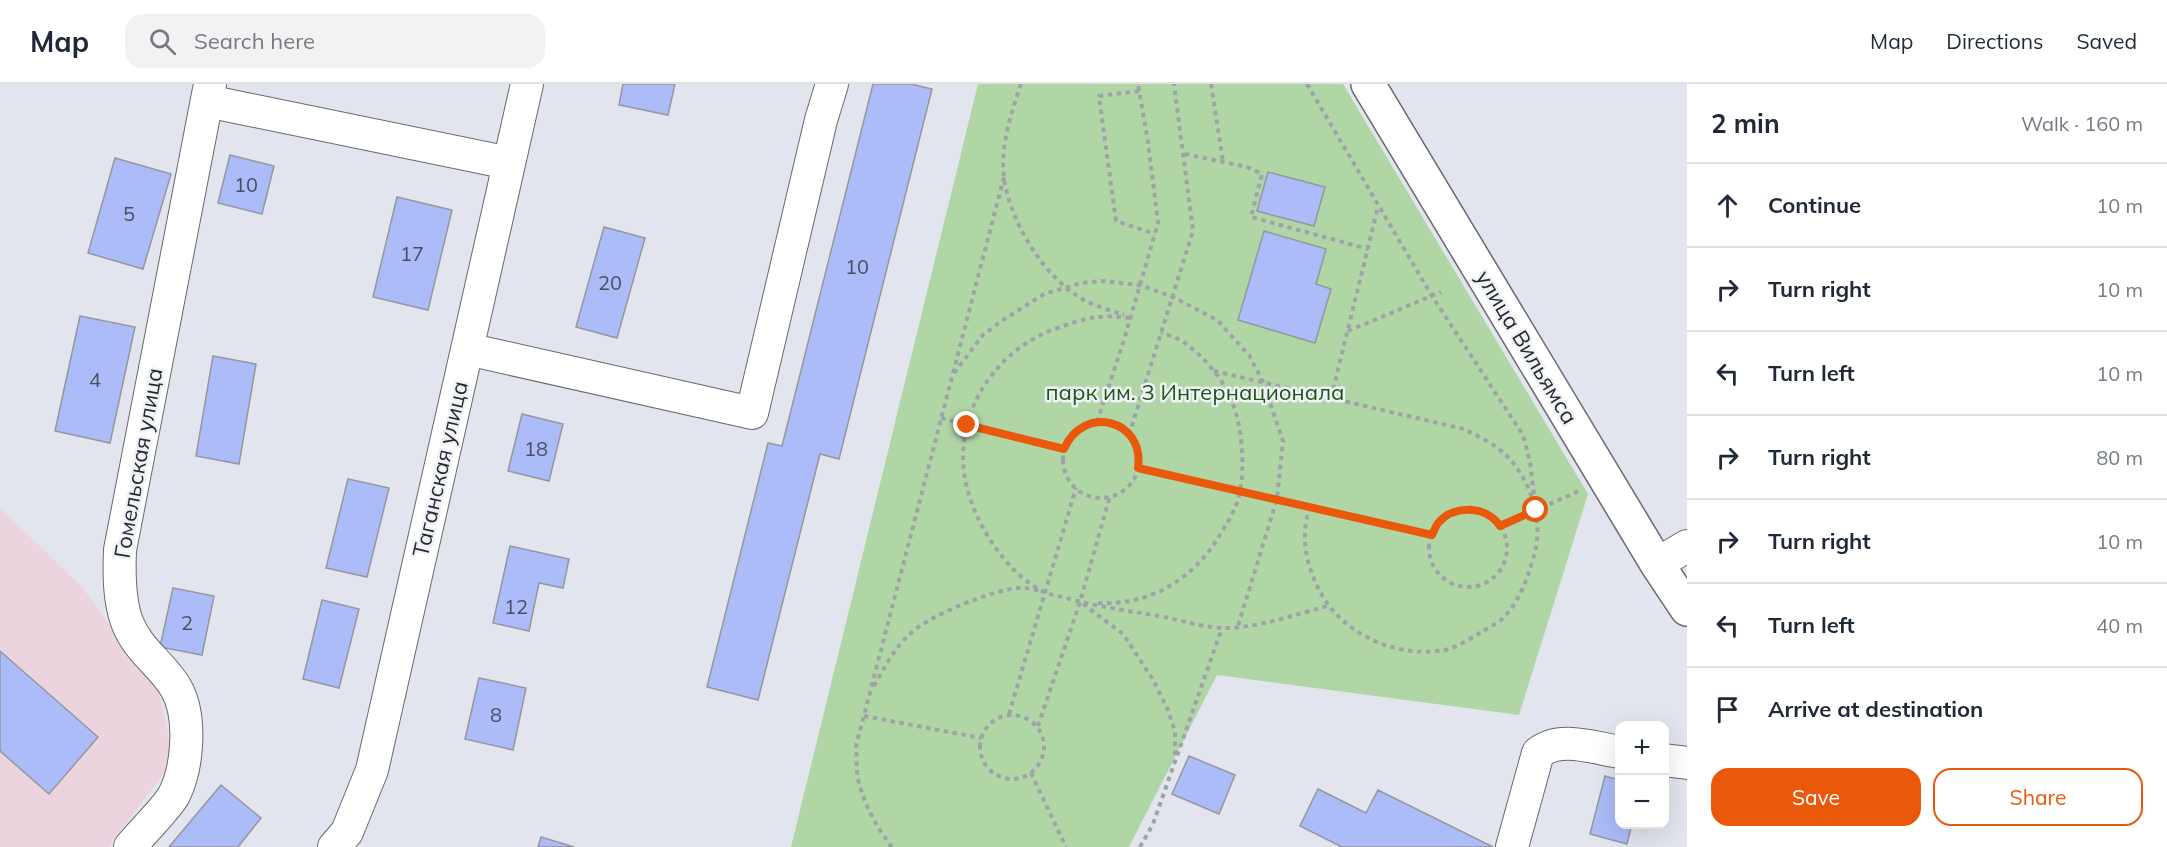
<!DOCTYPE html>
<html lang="en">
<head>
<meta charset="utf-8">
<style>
	body { margin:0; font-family:Mulish,sans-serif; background:#f2f2f3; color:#1f2937 }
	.controls { position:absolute; right:18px; bottom:18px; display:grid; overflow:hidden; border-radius:12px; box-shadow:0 6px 24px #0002 }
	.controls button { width:54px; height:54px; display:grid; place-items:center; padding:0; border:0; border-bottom:2px solid #e0e1e3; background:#fff; color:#1f2937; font:30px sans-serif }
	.stop { position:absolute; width:18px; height:18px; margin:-14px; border:4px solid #ea580c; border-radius:50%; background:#fff }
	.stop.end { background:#ea580c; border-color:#fff; box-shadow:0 2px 6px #0008 }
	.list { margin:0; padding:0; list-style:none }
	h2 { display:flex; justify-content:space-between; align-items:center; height:78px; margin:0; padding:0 24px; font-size:26px }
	h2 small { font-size:20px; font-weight:400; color:#747a83 }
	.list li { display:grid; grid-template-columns:39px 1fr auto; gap:18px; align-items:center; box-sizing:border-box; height:84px; padding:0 24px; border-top:2px solid #e0e1e3 }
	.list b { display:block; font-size:22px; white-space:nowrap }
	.list em { font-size:20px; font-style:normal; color:#747a83 }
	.actions { display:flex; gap:12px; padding:18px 24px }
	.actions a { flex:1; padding:14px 0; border:2px solid #ea580c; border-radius:18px; text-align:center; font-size:21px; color:#ea580c }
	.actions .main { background:#ea580c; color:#fff }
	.icon { flex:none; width:33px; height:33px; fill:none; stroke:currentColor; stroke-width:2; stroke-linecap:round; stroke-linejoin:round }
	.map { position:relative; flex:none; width:1687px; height:763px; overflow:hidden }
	header { display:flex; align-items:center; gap:36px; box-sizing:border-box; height:84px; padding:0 30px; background:#fff; border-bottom:2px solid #e0e1e3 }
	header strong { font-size:28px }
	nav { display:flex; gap:33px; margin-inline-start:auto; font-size:21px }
	.search { width:420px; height:54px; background:#f2f2f3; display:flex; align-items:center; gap:15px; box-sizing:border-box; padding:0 21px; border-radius:18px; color:#747a83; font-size:22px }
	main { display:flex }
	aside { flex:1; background:#fff }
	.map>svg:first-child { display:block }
</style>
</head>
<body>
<header>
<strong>Map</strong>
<div class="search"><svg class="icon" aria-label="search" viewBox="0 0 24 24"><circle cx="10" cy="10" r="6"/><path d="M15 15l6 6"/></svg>Search here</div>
<nav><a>Map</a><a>Directions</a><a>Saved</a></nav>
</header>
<main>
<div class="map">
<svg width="1687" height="763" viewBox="0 0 1687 763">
	<rect width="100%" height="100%" fill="#e2e5ed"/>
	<path fill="#ecd4de" d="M0 424 82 503 159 609 174 676 108 763H0Z"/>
	<path fill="#b0d6a6" d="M978 0H1343L1588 410 1519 631 1217 591 1129 763H791Z"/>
	<path fill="#acbcf8" stroke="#95979e" stroke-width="1.5" d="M623 0H675L668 31 619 21Z
		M873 0H911L932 5 839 375 820 370 758 616 707 603 768 359 782 362Z
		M230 71 274 82 262 130 218 119Z
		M115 74 171 90 143 185 88 169Z
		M1268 88 1325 103 1314 142 1257 127Z
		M397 113 452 126 428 226 373 213Z
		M604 143 645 154 617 254 576 243Z
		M1264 147 1326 165 1316 200 1331 205 1315 259 1238 236Z
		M80 232 135 243 110 359 55 347Z
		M213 272 256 280 239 380 196 372Z
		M522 330 563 340 549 397 508 387Z
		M348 395 389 404 367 493 326 484Z
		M510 462 569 475 563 504 539 499 529 547 493 539Z
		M173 504 214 512 202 571 160 563Z
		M322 516 359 525 339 604 303 595Z
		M0 567 98 653 49 710 0 667Z
		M479 594 526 604 513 666 465 655Z
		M1189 672 1235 691 1219 730 1172 710Z
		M1605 692 1620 696V740H1632L1627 760 1590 750Z
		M221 701 261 734 238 763H169Z
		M1318 705 1366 729 1378 706 1493 763H1342L1300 742Z
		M541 753 574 763H538Z"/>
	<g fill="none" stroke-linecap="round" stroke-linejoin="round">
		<g stroke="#676970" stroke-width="34">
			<path id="minor" d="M207 17 509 79
				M467 265 752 329 821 36 832 0
				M1657 480 1687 462
				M1664 676 1687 679
				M130 763C141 749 167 724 174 711 188 683 192 632 176 604 162 580 138 567 127 538 119 516 119 490 120 466L210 0
				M334 763 347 748 372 686 527 0
				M1512 763 1538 669C1560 651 1594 664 1620 668"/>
		</g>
		<g stroke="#676970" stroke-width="36">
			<path id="primary" d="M1368 0 1657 480 1687 525"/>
		</g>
		<path stroke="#9fa2a8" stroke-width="4" stroke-dasharray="4.5 4.5" stroke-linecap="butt" d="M1021 0C1011 30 1000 62 1004 94 1010 138 1045 196 1086 217 1098 223 1112 227 1124 231
			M1211 0 1223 78
			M1307 0 1432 212 1523 351 1530 378 1535 419
			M1139 7 1099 12 1116 137 1155 150
			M1185 70 1247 83 1262 90 1251 133 1368 165
			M1130 234C1100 230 1084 234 1055 245 1002 264 963 315 963 373 963 414 986 457 1014 486 1022 494 1034 503 1044 508 1050 511 1059 512 1066 514 1098 523 1131 527 1164 533 1183 537 1203 543 1222 544 1255 545 1296 530 1328 522
			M1348 247 1441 208
			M1214 287 1464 345C1478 352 1495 360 1506 371 1529 394 1542 431 1536 463 1535 470 1532 478 1530 485 1524 503 1516 522 1501 536 1496 540 1488 544 1482 548 1471 554 1458 563 1445 566 1399 574 1348 553 1323 513 1307 486 1299 453 1310 423
			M954 289 983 251 1003 236 1044 210 1081 199 1102 197 1140 201 1173 213 1217 236 1249 271 1263 298 1283 357 1277 415 1238 542
			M1331 314 1378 123
			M941 334 1064 365
			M1097 338 1124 256 1158 139 1148 58 1138 0
			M1063 376a38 38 0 1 1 76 0a38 38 0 1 1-76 0Z
			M1129 351 1193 147 1174 0
			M1138 384 1432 451
			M1429 464a39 39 0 1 1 78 0a39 39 0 1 1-78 0Z
			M1500 442 1579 407
			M1098 519C1153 522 1198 492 1224 444 1231 433 1238 420 1240 407 1245 382 1242 344 1233 320 1226 298 1202 270 1182 257 1176 253 1168 251 1161 249
			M1083 520 1123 550 1152 594 1168 626 1175 647V674
			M874 602C884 584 895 563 911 549 930 531 996 504 1022 504 1028 504 1035 506 1041 507
			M1009 630 1076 404
			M980 663a32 32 0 1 1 64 0a32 32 0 1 1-64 0Z
			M864 632 981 654
			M1038 642 1080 518 1110 412
			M1031 689 1066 763
			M892 763C876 743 864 720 858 695 856 685 857 673 856 662L1004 93
			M1140 763 1153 740 1222 544"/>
		<use href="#minor" stroke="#fff" stroke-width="32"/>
		<use href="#primary" stroke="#fff" stroke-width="33"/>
	</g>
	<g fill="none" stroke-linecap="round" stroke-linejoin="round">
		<path stroke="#ea580c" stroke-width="8" d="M967 341 1064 365C1083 320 1145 335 1138 384L1432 451C1434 447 1436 441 1439 438 1455 420 1487 422 1500 442L1536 426"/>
	</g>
	<g text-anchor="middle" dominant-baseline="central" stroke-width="5" stroke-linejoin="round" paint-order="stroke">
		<g font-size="20" fill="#494e5f">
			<text x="246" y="100">10</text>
			<text x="129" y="129">5</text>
			<text x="412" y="169">17</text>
			<text x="857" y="182">10</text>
			<text x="610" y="198">20</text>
			<text x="95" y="295">4</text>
			<text x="536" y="364">18</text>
			<text x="516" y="522">12</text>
			<text x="187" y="538">2</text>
			<text x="496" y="630">8</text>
		</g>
		<g font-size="22" fill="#28292c" stroke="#f0f2fa">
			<text transform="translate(1527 263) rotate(59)">улица Вильямса</text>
			<text transform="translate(138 379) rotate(-80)">Гомельская улица</text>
			<text transform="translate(440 385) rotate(-77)">Таганская улица</text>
		</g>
		<g font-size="22" fill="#215512" stroke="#f0f2fa">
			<text x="1195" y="308">парк им. 3 Интернационала</text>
		</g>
	</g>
</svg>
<div class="controls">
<button>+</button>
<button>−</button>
</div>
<div class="stop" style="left:1536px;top:426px"></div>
<div class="stop end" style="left:967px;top:341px"></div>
</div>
<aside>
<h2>2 min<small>Walk · 160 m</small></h2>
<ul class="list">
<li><svg class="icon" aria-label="ahead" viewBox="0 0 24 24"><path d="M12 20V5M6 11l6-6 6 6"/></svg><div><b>Continue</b></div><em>10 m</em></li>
<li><svg class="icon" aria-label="right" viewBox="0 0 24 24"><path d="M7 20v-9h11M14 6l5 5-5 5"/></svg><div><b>Turn right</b></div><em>10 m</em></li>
<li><svg class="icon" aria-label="left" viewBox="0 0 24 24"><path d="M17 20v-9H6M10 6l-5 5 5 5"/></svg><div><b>Turn left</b></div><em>10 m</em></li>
<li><svg class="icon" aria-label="right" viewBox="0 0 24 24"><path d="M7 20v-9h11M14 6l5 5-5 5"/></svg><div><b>Turn right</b></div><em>80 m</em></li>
<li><svg class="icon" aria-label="right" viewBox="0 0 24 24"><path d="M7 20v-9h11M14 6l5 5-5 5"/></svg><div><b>Turn right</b></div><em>10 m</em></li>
<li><svg class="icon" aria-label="left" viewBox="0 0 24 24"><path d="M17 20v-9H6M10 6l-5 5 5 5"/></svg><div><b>Turn left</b></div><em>40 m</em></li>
<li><svg class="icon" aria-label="arrive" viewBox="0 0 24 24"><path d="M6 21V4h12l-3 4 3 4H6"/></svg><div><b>Arrive at destination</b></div></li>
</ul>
<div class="actions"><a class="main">Save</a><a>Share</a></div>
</aside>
</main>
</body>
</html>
